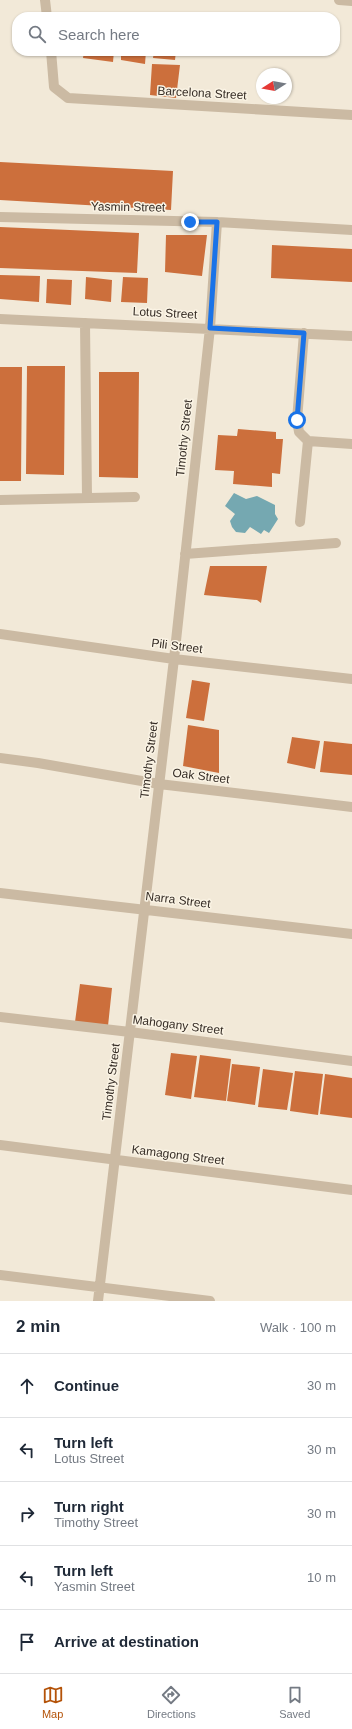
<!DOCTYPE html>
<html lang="en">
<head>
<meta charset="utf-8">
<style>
	body { margin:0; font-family:Arial,sans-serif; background:#f6f6f7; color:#1f2937 }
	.compass { position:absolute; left:256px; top:68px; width:36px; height:36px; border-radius:50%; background:#fff; box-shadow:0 1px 3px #0004; rotate:259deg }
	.stop { position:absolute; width:12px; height:12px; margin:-9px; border:3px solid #1a73e8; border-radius:50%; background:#fff }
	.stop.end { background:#1a73e8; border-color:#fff; box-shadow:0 1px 4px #0008 }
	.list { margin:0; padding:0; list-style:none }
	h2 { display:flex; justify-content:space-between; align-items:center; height:52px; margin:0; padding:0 16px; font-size:17px }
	h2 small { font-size:13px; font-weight:400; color:#747a83 }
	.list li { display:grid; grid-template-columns:26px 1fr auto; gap:12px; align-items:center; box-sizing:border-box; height:64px; padding:0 16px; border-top:1px solid #e0e1e3 }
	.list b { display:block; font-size:15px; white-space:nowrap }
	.list p { margin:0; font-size:13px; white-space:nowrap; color:#747a83 }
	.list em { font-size:13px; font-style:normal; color:#747a83 }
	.icon { flex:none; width:22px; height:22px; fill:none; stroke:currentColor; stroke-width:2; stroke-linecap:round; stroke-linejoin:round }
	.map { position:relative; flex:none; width:352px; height:1301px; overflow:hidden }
	.search { position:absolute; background:#fff; box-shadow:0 1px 3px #0004; left:12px; right:12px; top:12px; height:44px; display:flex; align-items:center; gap:10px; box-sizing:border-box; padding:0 14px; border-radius:16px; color:#747a83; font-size:15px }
	.sheet { height:372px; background:#fff }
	nav { display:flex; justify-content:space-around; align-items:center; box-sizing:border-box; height:56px; border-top:1px solid #e0e1e3; background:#fff; font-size:11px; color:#747a83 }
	nav a { display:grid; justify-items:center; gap:2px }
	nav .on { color:#b45309 }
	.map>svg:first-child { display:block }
</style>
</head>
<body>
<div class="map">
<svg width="352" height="1301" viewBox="0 0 352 1301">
	<rect width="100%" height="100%" fill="#f2e9d8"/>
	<path fill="#75a8b1" d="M234 493 246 499 257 496 275 505V514L278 519 269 533 264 530 261 534 250 527 245 533 236 532 232 527 230 521 235 514 225 506Z"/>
	<path fill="#cc6f3c" d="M84 51H114L113 62 83 58Z
		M121 51H146L145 64 121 60Z
		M154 51H176L175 60 153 58Z
		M152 64 180 65 176 98 150 95Z
		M0 162 173 171 171 210 0 200Z
		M0 227 139 233 137 273 0 268Z
		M166 235H207L202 276 165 272Z
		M272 245 352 249V282L271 278Z
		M0 275 40 276 39 302 0 299Z
		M86 277 112 280 111 302 85 299Z
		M123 277 148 278 147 303 121 302Z
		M47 279 72 280 71 305 46 303Z
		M27 366H65L64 475 26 474Z
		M0 367H22L21 481H0Z
		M99 372H139L138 478 99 477Z
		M238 429 276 432V439H283L280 474 272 473V487L233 484 234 471 215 470 218 435 237 436Z
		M210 566H267L261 603 257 600 204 595Z
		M192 680 210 683 204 721 186 718Z
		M188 725 219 730V773L183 766Z
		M292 737 320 741 315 769 287 763Z
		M324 741 352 744V775L320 772Z
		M80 984 112 988 108 1026 75 1022Z
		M171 1053 197 1056 191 1099 165 1095Z
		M200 1055 231 1059 226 1101 194 1097Z
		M232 1064 260 1067 255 1105 227 1101Z
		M263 1069 293 1073 287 1110 258 1107Z
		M295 1071 323 1074 318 1115 290 1111Z
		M325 1074 352 1078V1118L320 1114Z"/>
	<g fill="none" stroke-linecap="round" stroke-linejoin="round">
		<path stroke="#cbbaa3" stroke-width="10" d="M45 0 47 17
			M339 0 352 1
			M51 51 54 87 68 98 352 115
			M0 217 217 222 352 230
			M0 319 352 336
			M85 323 87 497
			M304 333 297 420 299 432 308 441 352 444
			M0 500 135 497
			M300 522 308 441
			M185 554 336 543
			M0 634 174 659 352 679
			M0 758 38 763 159 784 352 807
			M0 893 352 934
			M0 1017 130 1032 352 1061
			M0 1145 352 1190
			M0 1275 210 1301
			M98 1301 174 659 210 328 217 222"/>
	</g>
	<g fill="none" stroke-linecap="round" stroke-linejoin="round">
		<path stroke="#1a73e8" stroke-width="5" d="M190 222H217L210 328 304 333 297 420"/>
	</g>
	<g text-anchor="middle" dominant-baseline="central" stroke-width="3" stroke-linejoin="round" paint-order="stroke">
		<g font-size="12" fill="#362d26" stroke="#faf3e4">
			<text transform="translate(202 93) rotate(3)">Barcelona Street</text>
			<text transform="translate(128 207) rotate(1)">Yasmin Street</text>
			<text transform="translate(165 313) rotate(3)">Lotus Street</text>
			<text transform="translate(184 438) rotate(-84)">Timothy Street</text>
			<text transform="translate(177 646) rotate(7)">Pili Street</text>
			<text transform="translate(149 760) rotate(-83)">Timothy Street</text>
			<text transform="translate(201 776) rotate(7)">Oak Street</text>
			<text transform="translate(178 900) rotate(7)">Narra Street</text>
			<text transform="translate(178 1025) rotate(7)">Mahogany Street</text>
			<text transform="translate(111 1082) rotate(-83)">Timothy Street</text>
			<text transform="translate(178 1155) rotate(7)">Kamagong Street</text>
		</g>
	</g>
</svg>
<svg class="compass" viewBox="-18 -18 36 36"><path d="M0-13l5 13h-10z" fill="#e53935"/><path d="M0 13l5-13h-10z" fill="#747a83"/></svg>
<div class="stop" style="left:297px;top:420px"></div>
<div class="stop end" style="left:190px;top:222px"></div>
<div class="search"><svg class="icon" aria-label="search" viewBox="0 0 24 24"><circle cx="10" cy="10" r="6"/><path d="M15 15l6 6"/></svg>Search here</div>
</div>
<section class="sheet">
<h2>2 min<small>Walk · 100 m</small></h2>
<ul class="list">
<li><svg class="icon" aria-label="ahead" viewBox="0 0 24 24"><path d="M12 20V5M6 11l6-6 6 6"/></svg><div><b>Continue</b></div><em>30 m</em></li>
<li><svg class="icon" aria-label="left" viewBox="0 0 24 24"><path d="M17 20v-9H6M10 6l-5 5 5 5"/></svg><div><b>Turn left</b><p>Lotus Street</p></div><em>30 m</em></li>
<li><svg class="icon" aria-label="right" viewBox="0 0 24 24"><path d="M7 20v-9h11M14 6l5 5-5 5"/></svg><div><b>Turn right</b><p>Timothy Street</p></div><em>30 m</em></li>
<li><svg class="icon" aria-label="left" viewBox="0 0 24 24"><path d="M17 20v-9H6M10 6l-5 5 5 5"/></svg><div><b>Turn left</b><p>Yasmin Street</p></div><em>10 m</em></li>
<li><svg class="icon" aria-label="arrive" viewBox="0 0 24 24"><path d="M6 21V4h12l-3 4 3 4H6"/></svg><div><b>Arrive at destination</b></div></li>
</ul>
</section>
<nav>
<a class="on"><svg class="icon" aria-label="map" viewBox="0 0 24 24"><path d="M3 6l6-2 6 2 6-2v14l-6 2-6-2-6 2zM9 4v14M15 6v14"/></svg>Map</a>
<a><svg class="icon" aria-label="directions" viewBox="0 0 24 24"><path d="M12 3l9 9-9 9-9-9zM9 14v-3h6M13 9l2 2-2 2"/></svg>Directions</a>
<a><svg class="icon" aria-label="saved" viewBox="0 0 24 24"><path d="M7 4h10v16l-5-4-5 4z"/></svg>Saved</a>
</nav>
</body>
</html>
